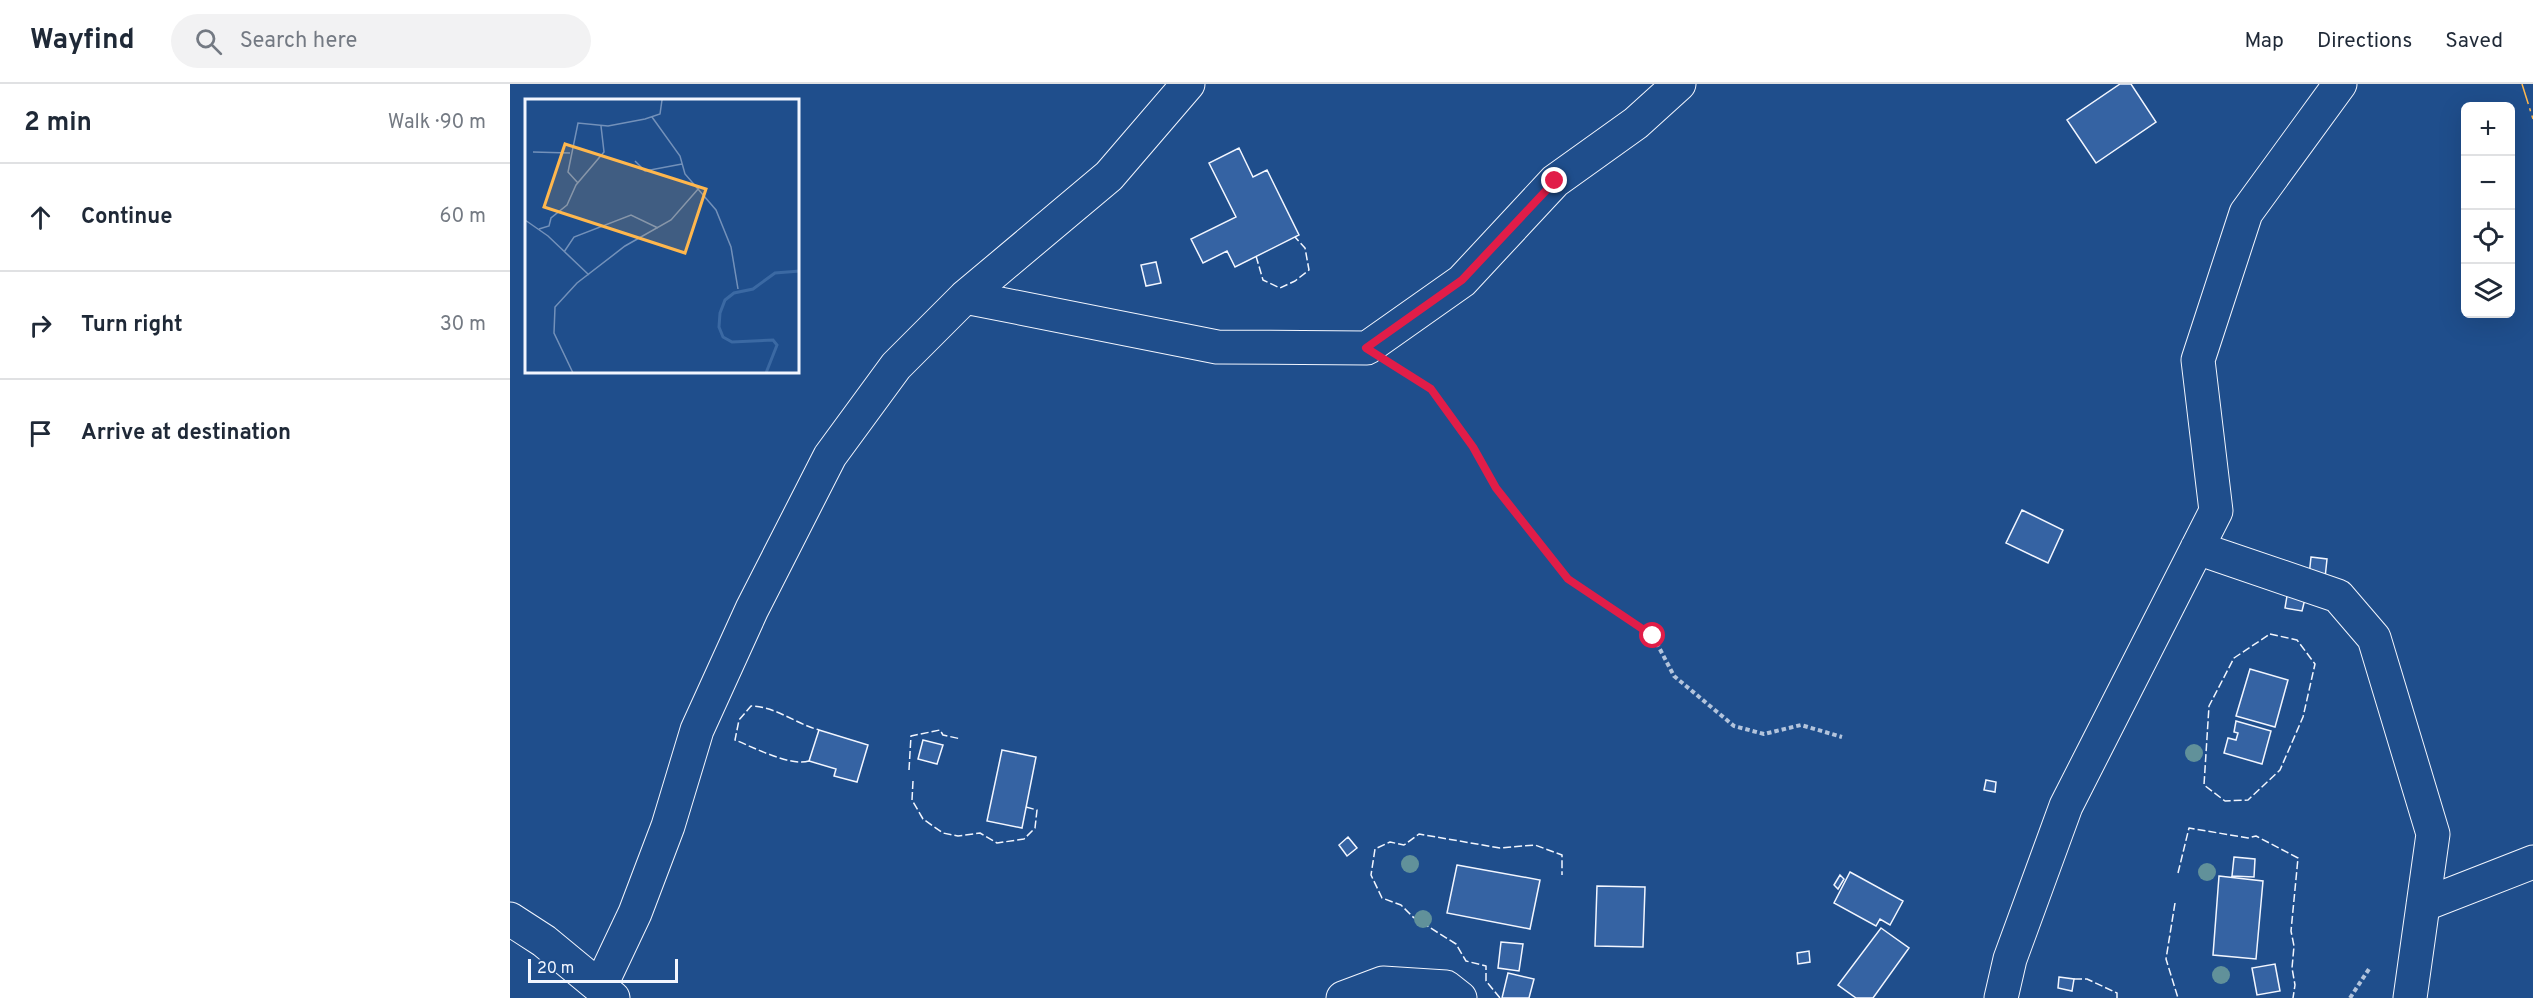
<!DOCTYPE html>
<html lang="en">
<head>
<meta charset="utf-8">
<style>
	body { margin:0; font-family:Overpass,sans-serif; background:#f2f2f3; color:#1f2937 }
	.controls { position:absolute; right:18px; top:18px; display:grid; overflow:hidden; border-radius:9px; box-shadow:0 6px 24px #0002 }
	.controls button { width:54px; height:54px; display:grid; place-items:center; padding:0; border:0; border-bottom:2px solid #e0e1e3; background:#fff; color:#1f2937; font:30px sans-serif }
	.scale { position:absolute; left:18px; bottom:15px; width:150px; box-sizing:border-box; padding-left:6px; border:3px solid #f2f6ff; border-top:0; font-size:16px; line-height:21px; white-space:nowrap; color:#f2f6ff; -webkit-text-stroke:4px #1f4e8c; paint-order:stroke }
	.stop { position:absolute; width:18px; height:18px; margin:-14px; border:4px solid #e11d48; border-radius:50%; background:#fff }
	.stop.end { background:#e11d48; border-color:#fff; box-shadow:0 2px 6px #0008 }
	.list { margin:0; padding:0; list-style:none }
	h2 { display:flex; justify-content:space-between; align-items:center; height:78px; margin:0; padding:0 24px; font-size:26px }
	h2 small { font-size:20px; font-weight:400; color:#747a83 }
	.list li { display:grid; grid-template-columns:39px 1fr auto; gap:18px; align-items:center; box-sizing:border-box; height:108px; padding:0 24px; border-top:2px solid #e0e1e3 }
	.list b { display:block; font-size:22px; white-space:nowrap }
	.list em { font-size:20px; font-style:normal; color:#747a83 }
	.icon { flex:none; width:33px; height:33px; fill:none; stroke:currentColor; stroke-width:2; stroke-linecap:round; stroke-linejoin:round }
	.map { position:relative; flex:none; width:2023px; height:914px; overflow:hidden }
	header { display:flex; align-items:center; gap:36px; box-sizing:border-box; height:84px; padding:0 30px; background:#fff; border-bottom:2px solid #e0e1e3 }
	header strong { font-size:28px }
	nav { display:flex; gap:33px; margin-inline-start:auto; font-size:21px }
	.search { width:420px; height:54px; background:#f2f2f3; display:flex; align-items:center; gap:15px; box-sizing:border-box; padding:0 21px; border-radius:33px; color:#747a83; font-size:22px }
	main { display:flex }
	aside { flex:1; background:#fff }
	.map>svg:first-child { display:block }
</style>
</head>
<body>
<header>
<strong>Wayfind</strong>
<div class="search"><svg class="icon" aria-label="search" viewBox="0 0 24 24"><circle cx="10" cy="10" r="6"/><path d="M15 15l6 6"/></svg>Search here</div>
<nav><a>Map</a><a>Directions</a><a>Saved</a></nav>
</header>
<main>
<aside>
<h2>2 min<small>Walk · 90 m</small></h2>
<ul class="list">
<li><svg class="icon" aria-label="ahead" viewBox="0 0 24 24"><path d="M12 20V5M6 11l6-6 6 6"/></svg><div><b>Continue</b></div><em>60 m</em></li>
<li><svg class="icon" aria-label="right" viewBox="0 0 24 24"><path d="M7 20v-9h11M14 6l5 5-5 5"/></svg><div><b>Turn right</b></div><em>30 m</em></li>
<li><svg class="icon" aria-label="arrive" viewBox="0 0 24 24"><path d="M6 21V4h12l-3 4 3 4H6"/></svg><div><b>Arrive at destination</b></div></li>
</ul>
</aside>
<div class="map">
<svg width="2023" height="914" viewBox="0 0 2023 914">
	<rect width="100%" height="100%" fill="#1f4e8c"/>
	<path fill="#3563a3" stroke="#f2f6ff" stroke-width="1.5" d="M1610 0H1621L1646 38 1586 79 1557 36Z
		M729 64 743 93 757 86 789 151 725 183 717 167 693 179 681 155 726 133 699 79Z
		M646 178 651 199 636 202 631 181Z
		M1512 426 1553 446 1538 479 1496 459Z
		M1801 473 1817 475 1815 494 1799 492Z
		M1777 512 1795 515 1792 527 1775 524Z
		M1740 585 1778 596 1765 643 1726 632Z
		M1726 637 1761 647 1752 680 1714 669 1718 654 1726 656 1728 649 1724 648Z
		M309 646 358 661 347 698 324 692 326 685 299 677Z
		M413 656 433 661 427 680 408 675Z
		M492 666 526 673 512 744 477 737Z
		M1476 696 1486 698 1485 708 1474 706Z
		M838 753 847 764 837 772 829 761Z
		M1724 773 1745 775 1744 793 1722 792Z
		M947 781 1030 796 1020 845 937 829Z
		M1340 788 1393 817 1380 841 1370 835 1366 842 1324 819Z
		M1330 791 1334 795 1328 805 1324 801Z
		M1709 792 1753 797 1746 875 1703 871Z
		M1087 802 1135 803 1133 863 1085 862Z
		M1371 844 1399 864 1363 914H1346L1328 901Z
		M991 858 1013 860 1009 887 988 884Z
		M1299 867 1300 878 1288 880 1287 869Z
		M1765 880 1770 907 1747 911 1742 884Z
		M998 889 1024 895 1019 914H992Z
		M1549 893 1564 895 1562 907 1548 904Z"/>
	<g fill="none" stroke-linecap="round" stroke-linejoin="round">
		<g stroke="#f2f6ff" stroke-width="35">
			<path id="street" d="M455 213 707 263 857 264 952 197 1045 97 1126 39 1169 0
				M1687 464 1828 512 1864 554 1923 750 1900 914
				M1913 821 2023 778
				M0 835 34 857 103 914
				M90 903 125 829 158 742 187 646 242 525 320 372 386 282 455 213 599 92 678 0
				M833 914 873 899 936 903 950 914
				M1491 914 1500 875 1556 722 1706 427 1688 276 1736 129 1830 0"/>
		</g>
		<path stroke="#b3c4dc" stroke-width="4" stroke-dasharray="4.5 3" stroke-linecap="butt" d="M895 289 921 305 963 363 986 404 1058 495 1143 552 1164 592 1224 642 1254 650 1291 641 1332 653
			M1840 914 1859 885"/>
		<use href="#street" stroke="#1f4e8c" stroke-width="33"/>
		<path stroke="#f2f6ff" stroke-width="1.5" stroke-dasharray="8 3" stroke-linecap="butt" d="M746 172 753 196 770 204 785 197 799 186 795 164 785 153
			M1760 550 1787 556 1805 580 1793 633 1770 686 1738 716 1715 717 1694 701 1699 622 1724 574Z
			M299 677C281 683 243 663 225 656L229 636 241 622C267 623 284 639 309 646
			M399 686 401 652 430 646 433 651 451 655
			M403 697 402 716 413 735 433 749 448 752 470 749 487 759 514 755 525 744 527 726 516 723
			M1668 789 1679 744 1738 754 1746 752 1788 774 1781 847 1784 862 1782 884 1785 901 1783 914
			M1665 819 1656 875 1668 914
			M1564 895H1577L1607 909V914
			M990 914 976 897V882L956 877 946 860 903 833 891 821 872 814 861 791 865 765 880 758 894 761 909 750 990 764 1025 761 1052 771V791"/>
		<path stroke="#ffb74d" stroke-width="1.5" stroke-dasharray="21 4.5 3 4.5" stroke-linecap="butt" d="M2012 0 2023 35"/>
	</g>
	<g fill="#61919a">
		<circle cx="1684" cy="669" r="9"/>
		<circle cx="900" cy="780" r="9"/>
		<circle cx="1697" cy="788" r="9"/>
		<circle cx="913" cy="835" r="9"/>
		<circle cx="1711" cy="891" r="9"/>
	</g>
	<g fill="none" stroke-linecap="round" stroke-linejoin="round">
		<path stroke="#e11d48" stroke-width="8" d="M1045 97 952 196 856 264 921 305 963 363 986 404 1058 495 1143 552"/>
	</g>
	<g transform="translate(15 15)">
		<rect width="274" height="274" fill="#1f4e8c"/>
		<path fill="none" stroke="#3b69a3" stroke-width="3" d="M241 274 252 246 248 241 207 243 198 238 194 228 195 214 200 201 209 194 228 190 250 174 275 172"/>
		<path fill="none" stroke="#7391ba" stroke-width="1.5" d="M127 18 155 57 160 75 191 111 206 148 213 190M8 53 45 54M110 62 120 72 157 65M53 84 43 73 53 24 83 27 120 20 135 15 137 1M0 121 23 137 64 176M14 130 24 127 26 119 42 106 51 86 79 53 76 27M39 153 49 138 106 116 133 129M48 274 29 234 30 208 52 184 100 147 146 121 174 89"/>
		<path fill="#ffb74d" fill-opacity="0.15" stroke="#ffb74d" stroke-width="3" d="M40 45 181 90 160 154 19 108Z"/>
		<rect width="274" height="274" fill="none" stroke="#f2f6ff" stroke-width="3"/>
	</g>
</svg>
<div class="controls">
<button>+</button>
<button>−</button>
<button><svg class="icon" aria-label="locate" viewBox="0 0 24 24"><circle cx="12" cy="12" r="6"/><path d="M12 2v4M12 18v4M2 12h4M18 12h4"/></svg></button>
<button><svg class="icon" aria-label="layers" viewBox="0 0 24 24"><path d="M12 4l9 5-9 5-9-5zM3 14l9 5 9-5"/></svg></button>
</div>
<div class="scale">20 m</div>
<div class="stop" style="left:1143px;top:552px"></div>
<div class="stop end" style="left:1045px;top:97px"></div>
</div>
</main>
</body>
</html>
